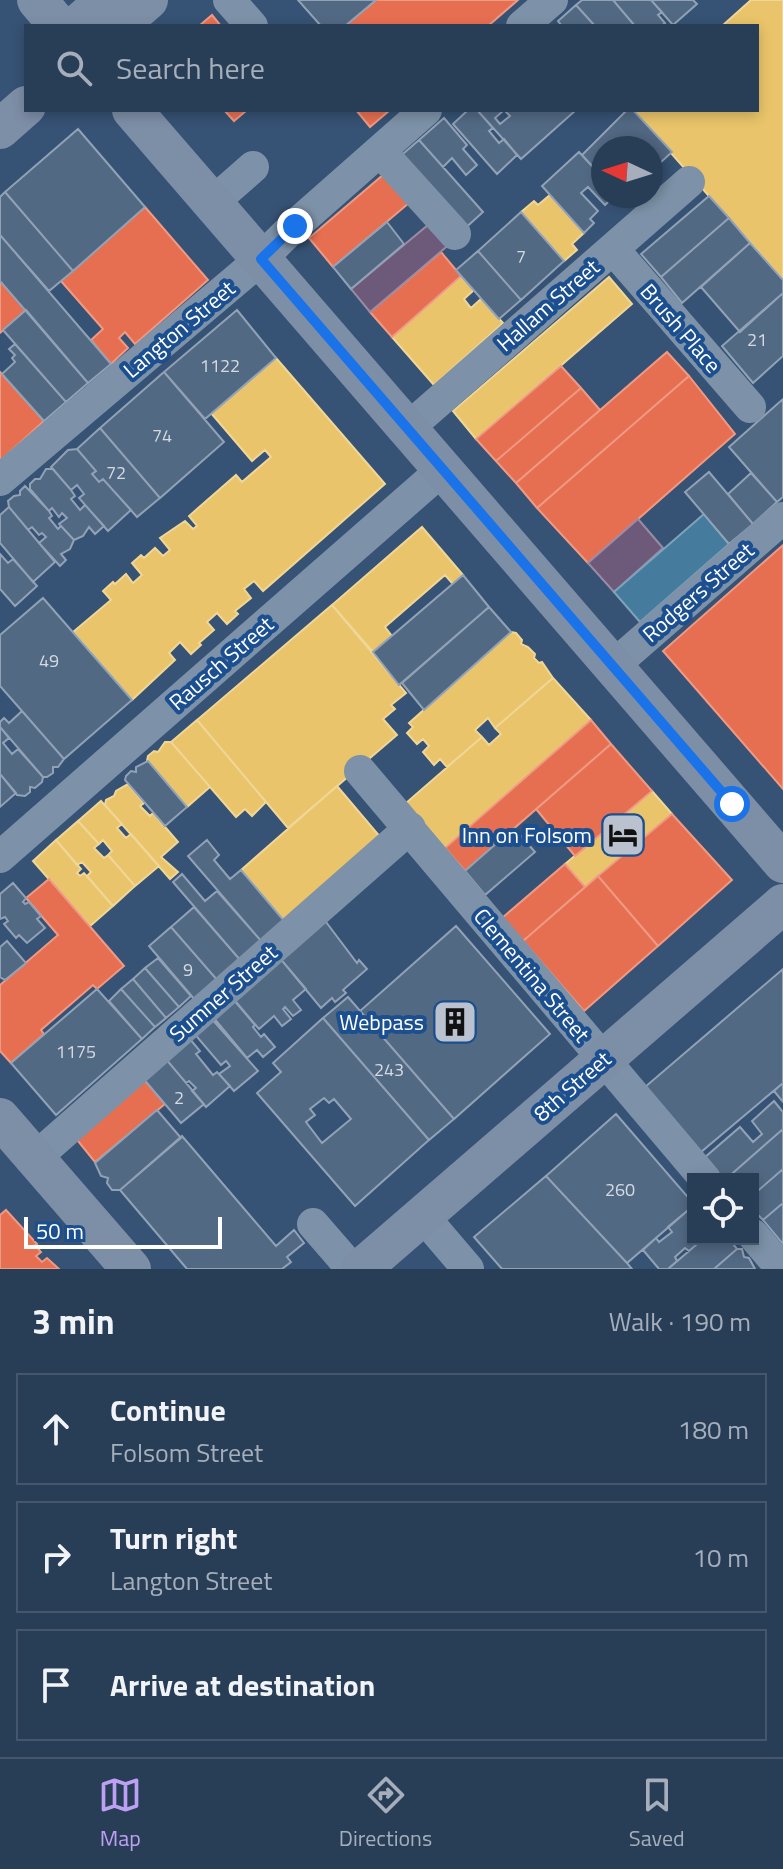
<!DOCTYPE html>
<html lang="en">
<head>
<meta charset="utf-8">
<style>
	body { margin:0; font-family:"Titillium Web",sans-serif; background:#344961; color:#f1f3f6 }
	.controls { position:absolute; right:24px; bottom:24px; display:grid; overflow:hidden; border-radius:0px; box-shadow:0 4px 12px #0003 }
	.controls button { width:72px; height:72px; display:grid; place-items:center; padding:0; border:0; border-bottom:2px solid #44576d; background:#283e57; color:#f1f3f6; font:40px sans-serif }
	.compass { position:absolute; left:591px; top:136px; width:72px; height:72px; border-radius:50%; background:#283e57; box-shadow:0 4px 12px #0003; rotate:274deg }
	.scale { position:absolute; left:24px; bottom:20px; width:198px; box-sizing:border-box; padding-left:8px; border:4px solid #fff; border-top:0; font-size:22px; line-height:28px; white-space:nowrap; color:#fff; -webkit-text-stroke:6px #1b4f8f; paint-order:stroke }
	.stop { position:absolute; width:24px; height:24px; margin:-18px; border:6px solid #1a73e8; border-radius:50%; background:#fff }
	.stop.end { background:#1a73e8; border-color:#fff; box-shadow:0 2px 8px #0008 }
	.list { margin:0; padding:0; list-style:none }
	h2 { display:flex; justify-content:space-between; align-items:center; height:104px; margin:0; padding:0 32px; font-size:34px }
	h2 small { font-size:26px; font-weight:400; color:#a5aeba }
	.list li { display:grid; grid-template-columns:52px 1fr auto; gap:24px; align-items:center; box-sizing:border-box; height:112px; margin:0 16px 16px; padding:0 16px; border:2px solid #44576d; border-radius:0px }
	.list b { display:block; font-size:30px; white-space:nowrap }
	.list p { margin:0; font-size:26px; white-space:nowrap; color:#a5aeba }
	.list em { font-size:26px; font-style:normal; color:#a5aeba }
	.icon { flex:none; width:44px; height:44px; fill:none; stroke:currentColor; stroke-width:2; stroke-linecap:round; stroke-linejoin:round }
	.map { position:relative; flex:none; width:783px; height:1269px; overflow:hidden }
	.search { position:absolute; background:#283e57; box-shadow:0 4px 12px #0003; left:24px; right:24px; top:24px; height:88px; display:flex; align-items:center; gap:20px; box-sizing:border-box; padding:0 28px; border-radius:0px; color:#a5aeba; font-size:30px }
	.sheet { height:488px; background:#283e57 }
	nav { display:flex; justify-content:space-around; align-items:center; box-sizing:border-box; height:112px; border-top:2px solid #44576d; background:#283e57; font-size:22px; color:#a5aeba }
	nav a { display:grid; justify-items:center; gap:4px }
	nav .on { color:#bca0f2 }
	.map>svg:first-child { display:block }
</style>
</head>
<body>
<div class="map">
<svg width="783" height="1269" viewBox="0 0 783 1269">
	<rect width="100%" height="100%" fill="#365274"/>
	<path fill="#e9c46a" stroke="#f0d697" stroke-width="2" d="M751 0H783V280L633 110H757V26H722Z
		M550 195 584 233 572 244 577 250 564 261 521 212 534 201 538 205Z
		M461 276 474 290 464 299 471 308 481 299 503 323 434 385 392 337Z
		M609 277 632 304 476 439 453 411Z
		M276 358 385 484 263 591 254 581 244 589 251 598 235 611 238 614 227 624 217 613 207 622 214 630 199 643 201 645 191 654 180 642 169 653 175 660 132 700 73 632 111 600 103 591 113 582 115 584 126 574 133 583 142 575 132 563 141 555 144 558 155 548 163 556 170 550 160 538 185 521 193 529 197 526 189 516 236 475 242 482 271 457 265 450 252 461 211 413Z
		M422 527 463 575 453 584 445 575 385 627 392 636 373 652 332 605Z
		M332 605 406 693 391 705 395 709 383 719 397 735 288 828 197 720Z
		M511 632 516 633 522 640 521 644 528 647 535 654 534 658 539 663 542 662 553 678 495 728 488 718 475 730 482 737 447 767 440 759 434 765 423 752 429 746 423 739 417 744 407 733 413 727 409 723Z
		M553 678 591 720 445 848 406 803 482 737 489 745 501 734 495 728Z
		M197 720 266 802 252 816 245 809 236 817 171 742Z
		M165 742H171L210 787 187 807 147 761 148 756 154 751 158 752Z
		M128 784 144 803 140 806 150 816 153 813 178 842 161 857 178 872 170 879 105 805 106 800 114 796 116 791Z
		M337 786 381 838 285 922 241 870Z
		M652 791 672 814 585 887 565 864Z
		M101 801 122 824 117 828 126 838 131 834 159 866 135 886 108 855 112 851 103 840 99 844 78 821Z
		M78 821 99 844 94 848 104 858 108 855 135 886 113 906 87 876 91 872 82 862 77 865 56 840Z
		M56 840 81 869 77 873 80 876 84 873 113 906 90 926 33 861Z"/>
	<path fill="#e76f51" stroke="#ee9a85" stroke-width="2" d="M376 0H518L488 26H345Z
		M212 15 221 26H199Z
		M224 110H247L234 121Z
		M356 110H390L370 127Z
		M390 169 415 198 333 267 309 238Z
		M145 207 208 280 135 344 125 332 119 338 128 348 111 364 91 340 103 329 61 281Z
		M441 252 461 276 392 337 370 312Z
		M0 281 26 310 0 333Z
		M667 352 689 376 537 508 516 483Z
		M561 366 581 388 496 461 476 439Z
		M0 372 44 421 1 460 0 459Z
		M689 376 735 434 588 563 537 508Z
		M581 388 600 410 516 483 496 461Z
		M783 545V789L663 651Z
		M591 720 611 744 465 871 445 848Z
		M611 744 652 791 575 856 536 809Z
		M672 814 732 880 658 946 598 876Z
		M565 864 585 887 523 941 502 918Z
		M598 876 658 946 584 1011 523 941Z
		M49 879 124 966 97 989 93 985 41 1030 44 1034 11 1063 0 1051V985L58 935 26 898Z
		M142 1077 165 1104 95 1162 73 1135Z
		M6 1210 37 1244 35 1245 41 1252 36 1256 42 1262 47 1258 59 1269H0V1215Z"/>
	<path fill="#6d597a" stroke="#998ba2" stroke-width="2" d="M434 220 452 242 370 312 351 289Z
		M638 519 663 548 614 592 588 563Z"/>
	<path fill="#457b9d" stroke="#7da3ba" stroke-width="2" d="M704 514 729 544 640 622 614 592Z"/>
	<path fill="#526984" stroke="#92a2b6" stroke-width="2" fill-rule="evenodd" d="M298 0H376L345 26H321Z
		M582 0H613L635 26H595L576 5Z
		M613 0H651L662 12 658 15 665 23 661 26H635Z
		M651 0H693L697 4 673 25Z
		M576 5 595 26H562L558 21Z
		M468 110H477L493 128 489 131 499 143 504 139 517 155 497 174 453 124Z
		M477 110H504L495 118 500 124 510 116 504 110H576L521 159Z
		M627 110H633L672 152 660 163 656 160 651 165V148H603V178L582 155Z
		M444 118 467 145 463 149 477 165 466 175 452 158 443 167 419 140Z
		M78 129 145 207 73 271 5 192Z
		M419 140 483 212 461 232 397 159Z
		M579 152 603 178V196H619L622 198 616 203 612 198 605 205 588 187 581 193 598 211 590 219 594 223 584 233 542 186Z
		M5 192 73 271 49 291 0 235V197Z
		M709 196 729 218 661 277 641 254Z
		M521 212 564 261 521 300 478 251Z
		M729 218 750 243 682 303 661 277Z
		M387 222 404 244 351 289 333 267Z
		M0 235 111 364 88 383 0 281Z
		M750 243 783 280V293L740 332 701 287Z
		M478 251 521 300 499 319 456 270Z
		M783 293V356L753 383 722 346Z
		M26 310 88 383 66 402 3 330Z
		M237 310 276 358 205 419 164 372Z
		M15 344 66 402 44 421 2 374 15 362 12 358 15 355 9 349Z
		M164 372 224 442 160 498 100 428Z
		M783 399V497L777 502 729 447Z
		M100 428 160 498 137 517 103 479 99 482 92 474 96 471 77 449Z
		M77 449 96 471 92 474 99 482 103 479 131 510 108 531 79 498 84 494 77 485 71 490 51 467 68 450Z
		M46 469H53L71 490 75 496 71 499 80 510 85 505 104 526 95 534 89 527 83 536 74 540 59 524 67 518 62 513 59 517 52 508 49 511 30 489V484L35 479H40Z
		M709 472 753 524 729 544 685 492Z
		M751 473 777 502 753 524 728 494Z
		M25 486 49 511 52 516 49 518 58 529 61 526 74 540 70 549 61 554 66 560 60 566 39 543 46 537 42 533 39 535 32 527 28 530 9 507 8 501 14 496 20 495V491Z
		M9 507 55 562 33 582 0 543V515Z
		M0 554 8 563 13 559 37 586 15 606 0 589Z
		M463 575 489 607 399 685 373 652Z
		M43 598 132 700 64 759 0 686V635Z
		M489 607 511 632 424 710 402 683Z
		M22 711 64 759 58 767H53V773L47 777H43L0 727V722L4 718 9 723Z
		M0 727 9 738 3 743 12 754 18 749 43 777 42 782 35 788 30 787V792L25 796 17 795 0 774Z
		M148 761 187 807 165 826 125 780 126 776 131 771 136 772V767Z
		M0 774 16 793 0 807Z
		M514 828 535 852 485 895 465 871Z
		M207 840 219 855 214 860 230 879 241 870 285 922 262 942 188 856Z
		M182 874 205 901 217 891 262 942 241 961 173 882Z
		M13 883 26 898 23 902 25 904 29 902 41 916 37 919 45 928 27 943 19 935 16 938 4 924 8 921 5 917 0 919V894Z
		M194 907 241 961 218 981 171 927Z
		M323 918 357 963 359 960 367 969 343 990 346 993 335 1002 332 998 321 1008 278 956Z
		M456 926 550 1034 454 1119 360 1011Z
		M171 927 218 981 195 1000 149 946Z
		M7 941 26 963 5 980 0 977V947Z
		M278 956 306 989 293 1000 301 1010 293 1016 285 1007 283 1009 291 1019 282 1026 274 1016 259 1029 231 996Z
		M158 958 191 996 179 1007 145 968Z
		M145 968 179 1007 166 1018 133 979Z
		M783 969V1083L701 1152 645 1087Z
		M133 979 166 1018 155 1027 121 989Z
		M97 989 142 1039 56 1115 11 1063Z
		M121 989 155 1027 142 1039 109 1001Z
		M348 997 454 1119 429 1140 323 1018Z
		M233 999 255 1025 253 1027 261 1037 264 1034 275 1047 263 1057 257 1050 247 1058 213 1017Z
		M210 1017 258 1071 234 1091 219 1074 230 1066 226 1061 221 1065 192 1031Z
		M323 1018 429 1140 355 1206 257 1093 281 1072 273 1063ZM324 1098 329 1103 334 1099 351 1119 322 1143 306 1122 315 1115 310 1109Z
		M189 1038 200 1051 196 1054 213 1075 217 1072 230 1086 206 1107 192 1091 196 1088 189 1081 186 1083 165 1058Z
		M165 1058 204 1104 181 1123 142 1077Z
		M783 1083V1102L774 1091Z
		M774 1101 783 1112V1129L726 1179H717L704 1158 740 1127 753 1142 762 1134 752 1121Z
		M157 1110 181 1138 120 1190H112L107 1183 108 1178 101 1176 95 1163Z
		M616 1114 693 1203V1206L627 1263 546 1176Z
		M783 1129V1169L753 1195V1179H726Z
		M182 1136 276 1246 294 1230 304 1243 287 1257 291 1262 282 1269H187L120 1190Z
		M783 1169V1203L763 1220 753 1210V1195Z
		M546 1176 627 1263 632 1269H502L474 1237Z
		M783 1203V1244L763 1220Z
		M693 1206V1239H703L689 1251 685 1248 675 1257 677 1261 668 1269H659L643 1250 656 1238 659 1242 672 1232 668 1227Z
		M703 1239H729L737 1249 714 1269H668Z
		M737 1249H742L744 1257 749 1258 755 1269H714Z"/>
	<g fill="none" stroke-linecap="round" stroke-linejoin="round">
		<path stroke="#7d92a8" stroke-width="32" d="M229 0 252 26
			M522 26 552 0
			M380 151 455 234
			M212 203 253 167
			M613 249 750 407
			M407 429 689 182
			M0 480 261 259 291 229 426 110
			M613 666 783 518
			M360 771 705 1179
			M0 857 442 470
			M35 1158 410 828
			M422 1215 468 1269
			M313 1224 352 1269
			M753 1235 782 1269"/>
		<path stroke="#7d8ea7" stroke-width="40" d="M37 0 59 26
			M76 26 106 0
			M118 26 148 0
			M132 110 783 863
			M0 129 26 106
			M0 1118 131 1269
			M361 1269 783 904"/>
	</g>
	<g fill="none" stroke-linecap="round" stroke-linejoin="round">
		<path stroke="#1a73e8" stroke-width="10" d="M295 226 261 259 732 804"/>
	</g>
	<defs>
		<g id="hotel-square" transform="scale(2.3)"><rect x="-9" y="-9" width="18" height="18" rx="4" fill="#b9c2ce" stroke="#1b4f8f"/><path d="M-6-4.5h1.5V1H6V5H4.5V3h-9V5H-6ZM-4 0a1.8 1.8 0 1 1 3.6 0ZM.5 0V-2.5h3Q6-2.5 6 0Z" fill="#111"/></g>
		<g id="building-square" transform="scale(2.3)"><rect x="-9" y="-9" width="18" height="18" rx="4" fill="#b9c2ce" stroke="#1b4f8f"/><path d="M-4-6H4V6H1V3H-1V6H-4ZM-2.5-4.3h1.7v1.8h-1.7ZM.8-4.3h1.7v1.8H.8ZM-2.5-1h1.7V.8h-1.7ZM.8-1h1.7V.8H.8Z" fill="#111"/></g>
	</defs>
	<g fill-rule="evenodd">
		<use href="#hotel-square" x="623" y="835"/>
		<use href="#building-square" x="455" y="1022"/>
	</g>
	<g text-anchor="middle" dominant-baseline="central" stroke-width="8" stroke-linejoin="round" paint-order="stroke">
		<g font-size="18" fill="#d4dae0">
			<text x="521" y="256">7</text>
			<text x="757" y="339">21</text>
			<text x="220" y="365">1122</text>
			<text x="162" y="435">74</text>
			<text x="116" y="472">72</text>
			<text x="49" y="660">49</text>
			<text x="188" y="969">9</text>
			<text x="76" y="1051">1175</text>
			<text x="389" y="1069">243</text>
			<text x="179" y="1097">2</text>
			<text x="620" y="1189">260</text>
		</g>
		<g font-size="22" fill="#fff" stroke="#1b4f8f">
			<text transform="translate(548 305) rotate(-41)">Hallam Street</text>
			<text transform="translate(681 328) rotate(49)">Brush Place</text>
			<text transform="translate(179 329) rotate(-40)">Langton Street</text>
			<text transform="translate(698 592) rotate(-41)">Rodgers Street</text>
			<text transform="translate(221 663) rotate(-41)">Rausch Street</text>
			<text transform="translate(532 975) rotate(50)">Clementina Street</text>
			<text transform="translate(223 993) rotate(-41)">Sumner Street</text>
			<text transform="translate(572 1086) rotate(-41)">8th Street</text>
		</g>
		<g font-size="22" fill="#fff" stroke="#1b4f8f" text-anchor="end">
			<text x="592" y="835">Inn on Folsom</text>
			<text x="424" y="1022">Webpass</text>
		</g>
	</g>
</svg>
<div class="controls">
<button><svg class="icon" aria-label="locate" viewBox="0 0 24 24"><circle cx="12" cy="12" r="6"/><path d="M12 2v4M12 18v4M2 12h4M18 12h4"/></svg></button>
</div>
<svg class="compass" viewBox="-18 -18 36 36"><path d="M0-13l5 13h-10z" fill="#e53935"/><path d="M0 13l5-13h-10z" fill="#a5aeba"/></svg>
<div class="scale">50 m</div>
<div class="stop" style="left:732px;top:804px"></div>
<div class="stop end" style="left:295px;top:226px"></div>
<div class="search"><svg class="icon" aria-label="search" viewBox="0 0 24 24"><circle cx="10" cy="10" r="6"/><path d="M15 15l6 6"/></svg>Search here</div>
</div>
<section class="sheet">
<h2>3 min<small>Walk · 190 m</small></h2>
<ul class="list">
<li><svg class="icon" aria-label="ahead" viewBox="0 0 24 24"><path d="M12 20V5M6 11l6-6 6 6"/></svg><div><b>Continue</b><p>Folsom Street</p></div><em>180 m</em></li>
<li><svg class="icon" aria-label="right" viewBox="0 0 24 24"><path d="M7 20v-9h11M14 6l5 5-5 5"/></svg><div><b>Turn right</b><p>Langton Street</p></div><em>10 m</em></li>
<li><svg class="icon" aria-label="arrive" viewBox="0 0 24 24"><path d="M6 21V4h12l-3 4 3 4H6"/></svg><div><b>Arrive at destination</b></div></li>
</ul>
</section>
<nav>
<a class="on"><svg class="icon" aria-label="map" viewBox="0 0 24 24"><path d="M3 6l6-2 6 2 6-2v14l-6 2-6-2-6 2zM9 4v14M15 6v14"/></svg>Map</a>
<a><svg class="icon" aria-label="directions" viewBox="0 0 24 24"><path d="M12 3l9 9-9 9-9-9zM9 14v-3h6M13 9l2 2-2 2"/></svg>Directions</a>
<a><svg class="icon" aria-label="saved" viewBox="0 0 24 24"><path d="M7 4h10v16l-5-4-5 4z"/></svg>Saved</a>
</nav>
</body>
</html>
